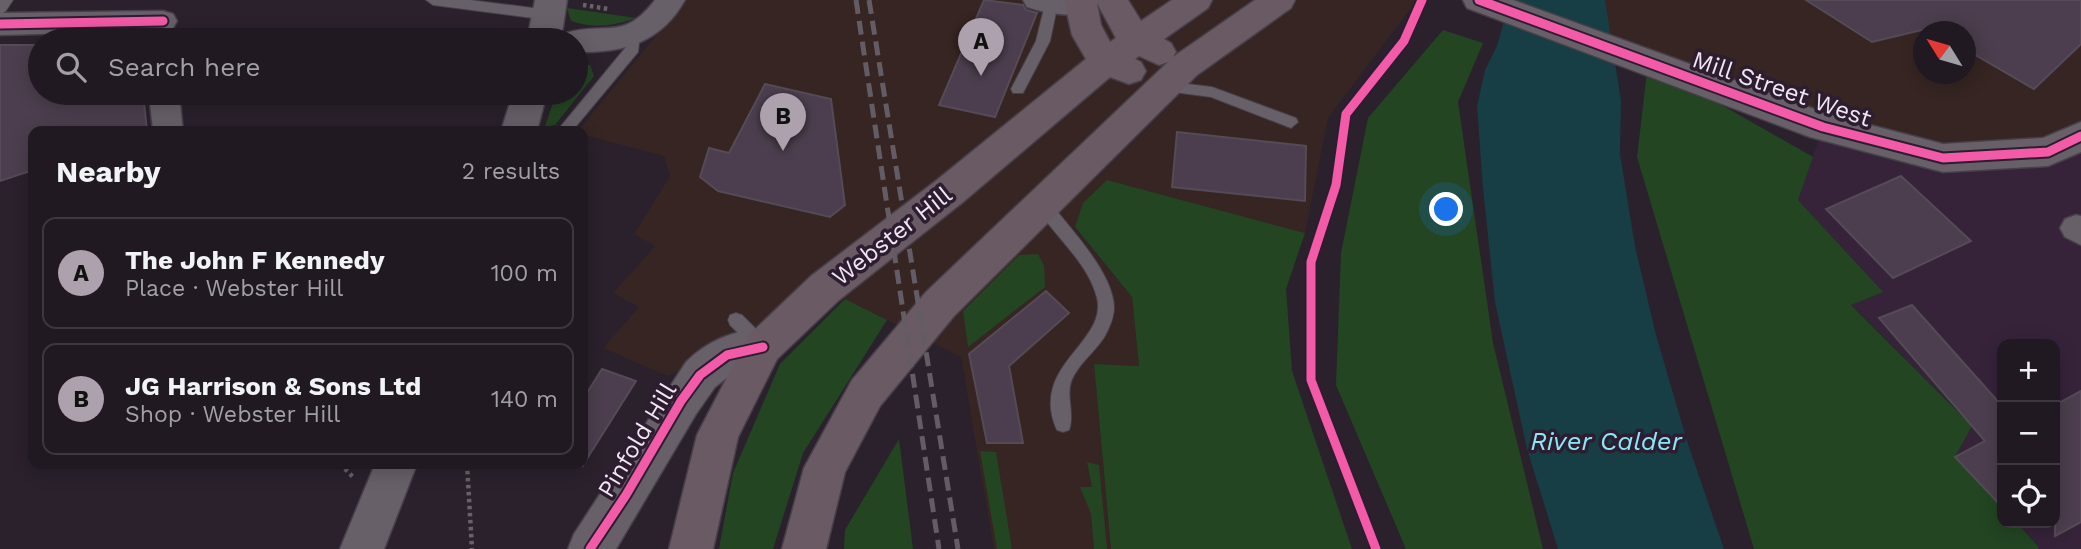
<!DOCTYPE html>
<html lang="en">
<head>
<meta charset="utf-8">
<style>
	body { margin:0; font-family:"Work Sans",sans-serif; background:#28222a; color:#f1f3f6 }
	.controls { position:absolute; right:21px; bottom:21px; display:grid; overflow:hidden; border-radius:14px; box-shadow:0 4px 18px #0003 }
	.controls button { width:63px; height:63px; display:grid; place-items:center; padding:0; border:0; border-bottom:2px solid #3d383f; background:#201921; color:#f1f3f6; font:35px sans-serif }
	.compass { position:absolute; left:1913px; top:21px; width:63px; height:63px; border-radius:50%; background:#201921; box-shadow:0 4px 18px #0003; rotate:307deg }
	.you { position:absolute; left:1447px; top:210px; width:24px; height:24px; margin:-18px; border:5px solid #fff; border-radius:50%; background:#1a73e8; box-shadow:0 0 0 10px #1a73e833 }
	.badge { display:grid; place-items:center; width:46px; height:46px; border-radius:50%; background:#aca1ad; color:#111; font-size:23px; font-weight:700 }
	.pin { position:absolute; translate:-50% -58px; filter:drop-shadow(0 2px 4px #0008) }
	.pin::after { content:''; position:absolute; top:37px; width:24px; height:21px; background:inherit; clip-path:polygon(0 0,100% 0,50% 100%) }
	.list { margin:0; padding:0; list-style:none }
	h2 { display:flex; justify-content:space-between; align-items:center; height:91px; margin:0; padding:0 28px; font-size:30px }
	h2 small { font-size:23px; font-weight:400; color:#a2a0a5 }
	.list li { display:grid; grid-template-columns:46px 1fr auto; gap:21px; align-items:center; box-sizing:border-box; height:112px; margin:0 14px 14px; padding:0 14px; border:2px solid #3d383f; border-radius:14px }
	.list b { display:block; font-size:26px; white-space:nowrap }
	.list p { margin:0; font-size:23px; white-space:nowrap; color:#a2a0a5 }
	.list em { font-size:23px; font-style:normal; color:#a2a0a5 }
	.icon { flex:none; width:38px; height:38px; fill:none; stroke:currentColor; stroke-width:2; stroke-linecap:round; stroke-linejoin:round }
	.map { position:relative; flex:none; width:2081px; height:549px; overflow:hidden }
	.search { position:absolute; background:#201921; box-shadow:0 4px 18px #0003; left:28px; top:28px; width:560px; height:77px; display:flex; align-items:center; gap:18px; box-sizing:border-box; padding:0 24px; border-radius:38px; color:#a2a0a5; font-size:26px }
	.panel { position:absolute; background:#201921; box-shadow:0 4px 18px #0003; left:28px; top:126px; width:560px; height:343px; border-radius:14px }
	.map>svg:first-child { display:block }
</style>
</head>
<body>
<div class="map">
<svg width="2081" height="549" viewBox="0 0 2081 549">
	<rect width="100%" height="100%" fill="#2a212c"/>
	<path fill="#362522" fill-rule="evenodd" d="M685 0H1417L1328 118 1305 233 1107 180 1075 228 1132 297 1139 366 1094 364 1111 549H994L961 357 825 289 745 347 667 376 603 348 639 307 613 293 655 246 634 234 670 176 664 156 583 135V131H578Z
		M1479 0H2081V136L1943 158ZM1924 32H1966V74H1924Z"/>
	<path fill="#36233a" d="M1823 127 1943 158 2081 136V549H2038V545L2017 523H2055V344H2002V507L1955 457 1972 426 1851 304 1882 292 1798 200Z"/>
	<path fill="#234522" d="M567 8 636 18C613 26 595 29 571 21Z
		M1443 30 1483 43 1458 102 1493 343 1543 549H1406L1336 385 1341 253 1368 118Z
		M1648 63 1813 157 1798 200 1883 292 1851 305 1972 426 1955 457 2002 507V523H2017L2038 546V549H1754L1637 157Z
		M582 64 590 65 594 76 555 125 545 127 556 93H576V66Z
		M1107 180 1305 233 1286 289 1292 371 1352 549H1111L1094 364 1139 366 1132 297 1075 227 1083 203Z
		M1038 254 1044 266 1045 287 968 347 963 311 1019 255Z
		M845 299 887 320 803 453 773 549H719L733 473 780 364Z
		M899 439 913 549H844L845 530Z
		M980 451 996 452 1012 549H997Z
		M1087 462 1099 465 1107 549H1094L1091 514 1080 487H1092Z"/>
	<path fill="#173d45" d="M1510 0H1605L1621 100 1620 154 1635 246 1656 335 1687 441 1724 549H1558L1527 449 1495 302 1483 189 1477 106 1485 70 1497 46Z"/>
	<path fill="#4c3e4e" stroke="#544b56" stroke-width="2" d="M984 0 1023 5 1026 10 1037 13 995 117 939 105Z
		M1806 0H2081V44L2034 89 1965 49V32H1936L1930 28 1872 42Z
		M0 45H40V93H143L147 131H33V170L0 181Z
		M765 84 831 99 845 205 830 217 718 191 700 177 709 148 729 153Z
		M1177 132 1306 146 1305 201 1172 187Z
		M1901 176 1971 241 1893 278 1826 209Z
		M1046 291 1069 313 1009 366 1023 443H987L969 354Z
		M1912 305 2002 406V507L1955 457 1985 441 1879 318Z
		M602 369 636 381 583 465V399Z
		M2081 391V522L2055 536V405Z"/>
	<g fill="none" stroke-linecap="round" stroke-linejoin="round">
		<g stroke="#473f49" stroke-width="2">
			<path id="service" d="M0 0H13L5 12 0 14Z
				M426 0H470L548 10 555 15 548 20 433 5Z
				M1046 0H1056L1058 3 1050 41 1023 93H1013L1011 89 1036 41Z
				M633 30 640 35 638 52 572 131H557L626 47V35Z
				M1163 81 1212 87 1296 118 1298 122 1291 128 1211 97 1158 90 1156 86Z
				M1042 197 1047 199C1068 226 1114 273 1114 308 1114 317 1110 326 1106 334 1097 351 1078 363 1071 382 1066 397 1075 415 1069 430L1063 432 1057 430C1028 366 1108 343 1097 298 1088 261 1052 235 1034 203L1037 199Z
				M736 313 742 315 767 340 769 345 767 350 761 352 755 350 730 325 728 320 730 315Z"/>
		</g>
		<g stroke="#473f49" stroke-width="3">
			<path id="minor" d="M655 0H685C661 43 623 53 576 52V40H562L566 33C606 21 623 42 655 0Z
				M1023 0H1091L1094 5 1090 12C1071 18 1046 13 1027 7Z
				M163 11 173 14 177 21 173 28 163 31 0 35V13Z
				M149 93H179L183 131H153Z
				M2076 215 2081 216V245L2065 237 2060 228 2065 219Z"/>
		</g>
		<g stroke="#473f49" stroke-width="3">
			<path id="tertiary" d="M535 0H567L561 40H527Z
				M1463 0H1513L1828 114 1943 144 2043 138 2081 122V152L2048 166 1943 172 1810 137 1467 8Z
				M513 93H547L537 131H501Z
				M763 329 777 335 783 347 777 359 741 367 715 387 696 414 616 549H568L574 534 686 362C707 341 734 330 763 329Z
				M375 464H417L384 549H340Z"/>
		</g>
		<g stroke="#473f49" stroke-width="3">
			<path id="trunk" d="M1064 0H1128L1141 21 1172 0H1212L1208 8 1164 39 1171 43 1176 52 1173 57 1255 0H1295L1291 8 1197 75 954 316 880 406 845 472 826 549H782L804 468 852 380 926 292 1168 62 1159 65 1139 56 1135 59 1141 62 1146 71 1141 80 1129 84 1110 77 963 202 839 300 777 359 738 437 713 549H669L697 435 749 335 811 276 937 180 1086 59 1072 35ZM1097 3 1116 38 1110 42 1101 25Z"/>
		</g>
		<path stroke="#676168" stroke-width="4.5" stroke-dasharray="3.5 3.5" stroke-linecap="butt" d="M583 5 609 9
			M340 464 354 478
			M467 464 472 549"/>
		<use href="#service" fill="#676069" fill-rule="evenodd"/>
		<use href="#minor" fill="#676069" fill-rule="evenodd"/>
		<use href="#tertiary" fill="#676069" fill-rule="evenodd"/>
		<use href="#trunk" fill="#6a5a64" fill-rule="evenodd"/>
		<path stroke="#645c65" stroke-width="5" stroke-dasharray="14 7" stroke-linecap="butt" d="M856 0 939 549
			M869 0 958 549"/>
		<g stroke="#2d1d30" stroke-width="13">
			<path id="cycleway" d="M1479 0 1823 127 1943 158 2048 152 2081 136
				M0 24 163 21
				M590 549 626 495 681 401 700 375 727 355 763 347
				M1376 549 1311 380V262L1336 185 1346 114 1404 41 1422 0"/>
		</g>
		<use href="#cycleway" stroke="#f35aa7" stroke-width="9"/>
	</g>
	<g text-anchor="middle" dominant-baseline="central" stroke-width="7" stroke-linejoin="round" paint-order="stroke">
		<g font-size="24" fill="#f2e6f3" stroke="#2d1d30">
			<text transform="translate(1782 89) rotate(19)">Mill Street West</text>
			<text transform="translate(892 236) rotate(-38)">Webster Hill</text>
			<text transform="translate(637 440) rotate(-59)">Pinfold Hill</text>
		</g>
		<g font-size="26" font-style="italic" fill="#8be7f6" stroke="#2d1d30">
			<text x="1606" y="441">River Calder</text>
		</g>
	</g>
</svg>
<div class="controls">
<button>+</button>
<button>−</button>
<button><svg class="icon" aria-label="locate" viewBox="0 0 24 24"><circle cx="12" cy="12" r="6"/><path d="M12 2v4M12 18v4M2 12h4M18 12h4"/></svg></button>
</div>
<svg class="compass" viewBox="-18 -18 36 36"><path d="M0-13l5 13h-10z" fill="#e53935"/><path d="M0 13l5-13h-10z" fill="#a2a0a5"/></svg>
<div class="you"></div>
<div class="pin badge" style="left:981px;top:76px">A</div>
<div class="pin badge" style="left:783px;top:151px">B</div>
<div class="search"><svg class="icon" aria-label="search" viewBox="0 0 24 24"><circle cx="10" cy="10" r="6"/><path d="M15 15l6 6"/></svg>Search here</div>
<section class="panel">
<h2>Nearby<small>2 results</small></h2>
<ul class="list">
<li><span class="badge">A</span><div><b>The John F Kennedy</b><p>Place · Webster Hill</p></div><em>100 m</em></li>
<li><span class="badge">B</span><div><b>JG Harrison &amp; Sons Ltd</b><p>Shop · Webster Hill</p></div><em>140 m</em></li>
</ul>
</section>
</div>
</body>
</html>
